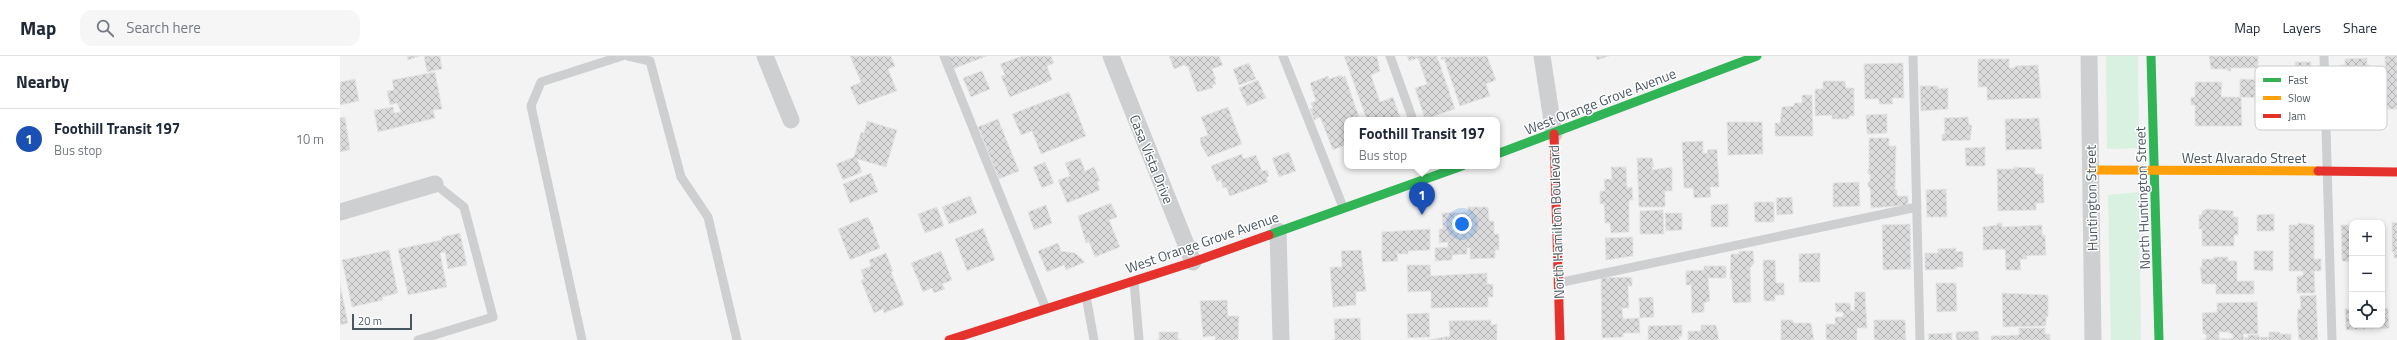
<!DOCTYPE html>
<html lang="en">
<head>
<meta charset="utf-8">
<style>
	body { margin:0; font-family:"Titillium Web",sans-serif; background:#f6f6f7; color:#1f2937 }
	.controls { position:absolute; right:12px; bottom:12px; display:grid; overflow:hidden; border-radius:8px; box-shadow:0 2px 6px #0003 }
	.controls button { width:36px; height:36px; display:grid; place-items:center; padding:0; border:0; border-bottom:1px solid #e0e1e3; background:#fff; color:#1f2937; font:20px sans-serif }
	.scale { position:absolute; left:12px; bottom:10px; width:60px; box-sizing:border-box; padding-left:4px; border:2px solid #495760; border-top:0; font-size:11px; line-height:14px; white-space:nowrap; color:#495760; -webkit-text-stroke:3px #fff; paint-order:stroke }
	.you { position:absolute; left:1122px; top:168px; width:14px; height:14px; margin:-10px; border:3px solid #fff; border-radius:50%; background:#1a73e8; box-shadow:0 0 0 6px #1a73e833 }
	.badge { display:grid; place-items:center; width:26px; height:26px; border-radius:50%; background:#848e93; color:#fff; font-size:13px; font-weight:700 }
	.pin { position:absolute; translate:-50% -33px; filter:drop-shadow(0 1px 2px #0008) }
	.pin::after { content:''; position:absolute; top:21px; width:14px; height:12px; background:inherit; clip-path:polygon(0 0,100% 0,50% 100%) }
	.popup { position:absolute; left:1004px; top:61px; width:156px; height:52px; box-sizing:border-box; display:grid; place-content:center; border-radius:8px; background:#fff; filter:drop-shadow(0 1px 3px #0005); font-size:13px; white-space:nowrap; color:#747a83 }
	.popup b { font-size:15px; color:#1f2937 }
	.popup::after { content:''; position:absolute; left:50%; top:100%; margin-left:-8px; border:8px solid transparent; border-top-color:#fff }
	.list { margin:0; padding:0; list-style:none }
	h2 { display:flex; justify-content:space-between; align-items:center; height:52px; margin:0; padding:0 16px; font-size:17px }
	h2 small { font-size:13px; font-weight:400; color:#747a83 }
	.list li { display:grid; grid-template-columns:26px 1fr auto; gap:12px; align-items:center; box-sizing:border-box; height:60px; padding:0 16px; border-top:1px solid #e0e1e3 }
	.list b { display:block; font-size:15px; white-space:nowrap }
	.list p { margin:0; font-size:13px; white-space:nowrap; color:#747a83 }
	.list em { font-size:13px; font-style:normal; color:#747a83 }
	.icon { flex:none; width:22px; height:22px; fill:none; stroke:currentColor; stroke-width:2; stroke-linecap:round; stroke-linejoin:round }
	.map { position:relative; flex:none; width:2057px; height:284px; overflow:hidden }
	header { display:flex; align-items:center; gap:24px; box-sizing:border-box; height:56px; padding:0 20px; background:#fff; border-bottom:1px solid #e0e1e3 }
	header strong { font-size:19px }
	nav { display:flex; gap:22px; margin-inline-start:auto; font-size:14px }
	.search { width:280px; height:36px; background:#f6f6f7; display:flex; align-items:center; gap:10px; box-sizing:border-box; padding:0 14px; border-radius:12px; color:#747a83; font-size:15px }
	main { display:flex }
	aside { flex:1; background:#fff }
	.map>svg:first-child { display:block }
</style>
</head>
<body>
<header>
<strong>Map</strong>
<div class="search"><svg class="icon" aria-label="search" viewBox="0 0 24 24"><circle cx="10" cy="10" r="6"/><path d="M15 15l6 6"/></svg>Search here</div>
<nav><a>Map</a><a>Layers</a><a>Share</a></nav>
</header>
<main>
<aside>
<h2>Nearby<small></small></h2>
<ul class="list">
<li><span class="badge" style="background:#1a4fb4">1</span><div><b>Foothill Transit 197</b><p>Bus stop</p></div><em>10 m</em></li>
</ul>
</aside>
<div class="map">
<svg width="2057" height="284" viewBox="0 0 2057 284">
	<defs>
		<pattern id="building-cross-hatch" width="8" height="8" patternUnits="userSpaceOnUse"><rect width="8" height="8" fill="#dbdbdc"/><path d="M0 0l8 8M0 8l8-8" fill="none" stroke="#b4b4b6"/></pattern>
	</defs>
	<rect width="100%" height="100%" fill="#f3f3f3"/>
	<path fill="#d8f1e0" d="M1766 0H1798L1799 92 1767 93Z
		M1799 136 1801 284H1771L1768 139Z"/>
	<path fill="url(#building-cross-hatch)" stroke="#e4e5e6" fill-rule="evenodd" d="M67 0H80L68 4Z
		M84 0H100L102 13 87 16Z
		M510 0H551L555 10 548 13 557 35 518 49 510 31 521 26Z
		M608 0H647L613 13Z
		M682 0H711L714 7 707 10 712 24 670 41 661 20 665 19 660 8Z
		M829 0H879L883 9 872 13 876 24H874L876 28 872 30 873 32 857 36 848 11 844 9 834 13Z
		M1004 0H1037L1040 15 1031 19 1040 46 1053 41 1061 64H1027Z
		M1067 0H1097L1115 53 1085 63 1075 32 1087 28 1078 2 1069 5Z
		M1147 0 1156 24 1146 28 1150 40 1120 50 1104 3 1101 4V1Z
		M1256 0H1269L1257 4Z
		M1869 0H1918V12H1891V15H1887V13H1871Z
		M2045 0H2057V53H2046Z
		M2027 2V9H2029V39H2034V57H2009V51H2001V9H2005V3Z
		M1638 3H1669V12H1675V10L1698 9 1701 42 1647 44V31H1638Z
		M1955 6H1971V40L1975 39 1974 67 1958 68V71L1931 68 1929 46 1934 45V40H1952L1951 24H1955Z
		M909 7 916 23 899 29 893 13Z
		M1563 7 1564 42H1552L1553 48H1539V43H1525L1524 8Z
		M642 15 650 33 631 41 623 22Z
		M95 16 102 53 93 54 95 62 38 76 34 54 53 51 54 57 61 56 57 47 50 49 47 35 54 34 52 24Z
		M1001 19 1002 21 1005 20 1020 64H1007V92L1005 89 993 94 980 61 974 64 970 53 973 52 971 47 976 45 970 27 988 20 989 23Z
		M15 23 19 45 0 49V26Z
		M1900 23 1924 24 1923 42 1901 41 1902 70H1855V49H1851V41H1855V26H1882L1881 41H1900Z
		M918 24 926 42 907 50 899 32Z
		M1483 25H1505L1506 32H1514V60H1509V63H1492V59L1475 60V33H1483Z
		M1580 30H1598V33L1608 32V53L1581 55Z
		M729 36 746 80 701 98 692 75 681 79 672 58Z
		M1462 39H1472L1473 80H1435V67H1440L1442 51 1454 50V47H1462Z
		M888 51 902 88 868 101 861 89 860 82 868 79 861 61Z
		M1547 58V77L1527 78 1526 59Z
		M5 61 10 94 0 96V62Z
		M1628 61 1629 69H1632L1630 84 1602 85V78H1605L1604 62Z
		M1699 62 1702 93 1666 94 1665 63Z
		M658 63 679 115 659 123 638 71Z
		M527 65 557 74 546 111 517 103 522 116 503 124 496 108 514 101 521 76 524 77Z
		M1387 66H1422L1423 98 1388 99Z
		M1529 82H1549V90H1556L1555 134H1557V140H1568V149L1531 152 1530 131H1528V126H1530V118H1528V113H1529Z
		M1363 85V97H1368L1367 94 1377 93 1379 131H1370L1371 141 1354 142 1353 132H1344L1342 86Z
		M1645 91V110H1626L1625 92Z
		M949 96 956 115 939 121 932 102Z
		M902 98 903 103 916 99 922 115 927 114 929 120 926 122 928 126 890 140 886 131 883 132 881 124 877 126 871 110Z
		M740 102 745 115 754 111 760 125 757 126 760 134 727 147 718 124 730 120 725 107Z
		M1297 102H1312L1314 111H1312V114L1332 111V135H1325V151H1299Z
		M705 106 714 127 702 132 693 111Z
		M1271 111H1286L1287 132 1292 131 1293 144H1289V176L1271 177 1270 167H1265L1264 148H1260V135H1265L1264 123H1272Z
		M1674 111 1695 112V118H1703L1704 147H1696V154L1658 155 1657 113H1674Z
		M531 117 538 136 510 147 503 128Z
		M1519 126 1520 150 1493 151V127Z
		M1606 133 1607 161H1587L1586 134Z
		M630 140 637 157 609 168 602 151Z
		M1452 141 1453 158 1437 159 1436 142Z
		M1414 146H1434V166H1415Z
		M771 147 777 161 769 164 780 191 755 201 749 186 746 187 738 160Z
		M1388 148V171H1371V149Z
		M706 149 712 167 694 174 688 156Z
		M597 151 604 170 585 177 578 158Z
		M1128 151H1148L1149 165H1154V178H1159V194H1155V202L1130 203V192H1127V198L1112 199V204L1095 205V192L1108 191V186L1099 187V173H1103L1102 157 1128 156Z
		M1867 153 1893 155V161H1898V179H1894V190H1862V173H1859V159H1862V155Z
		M1323 154 1324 178H1300V155Z
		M1325 157H1342V174L1326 175Z
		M1934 158V175H1917V159Z
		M528 161 534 173H533L540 192 510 204 498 173Z
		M2052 166 2057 167V202H2054V196H2052Z
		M1657 167H1662V171L1702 169V179H1705L1706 199 1686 200 1687 203H1680L1681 214H1666L1665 193 1643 194V171L1657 169Z
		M1958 167 1974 169V203H1981V215H1974L1975 237H1957V220H1963V215H1949V169H1958Z
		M1570 168 1571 213 1543 214 1542 169Z
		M2001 169H2012V206L2002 205Z
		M2042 169H2045V240H2042Z
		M643 172 655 204 627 215 615 183Z
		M1090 173V194L1068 195V198H1058L1057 195 1058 205 1042 206V176Z
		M120 177 127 209 108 213 105 196 100 197 107 231 68 239 58 193 102 184V181Z
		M1293 181V200L1266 204 1265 182Z
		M718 187 721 195 735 197 745 206 726 214 724 209 707 216 698 195Z
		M1616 192V196L1623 195V211H1616V213L1585 214V197H1598V193Z
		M49 194 58 237 42 241 43 244 12 251 2 204Z
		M1021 194 1026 235 1016 236V249L993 251 990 211H1002L1001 195Z
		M601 195 612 224 602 228 605 233 594 237 592 232 583 236 571 207Z
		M1399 195H1413L1414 207 1410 212 1411 246 1394 247 1392 242V223H1390L1391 198H1399Z
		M1914 195H1933V215L1914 214Z
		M546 197 553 215 551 216 564 249 544 257 543 253 534 257 521 224 524 223 521 214 531 210 529 204Z
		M1480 197V226H1459V198Z
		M1874 201H1888V205H1897V225H1914V238H1876V228H1862L1860 211H1862V203H1874Z
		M1423 204H1435L1436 227H1444V239H1435V245H1424Z
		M1067 209H1090L1091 220 1147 217V228H1153V241H1148V251L1091 252V235L1068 236Z
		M1364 210H1386V222H1368L1370 245 1364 247V256L1352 257 1351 229H1346V215L1364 214Z
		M1288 221 1292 222V230H1288L1289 252H1282L1283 263 1299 262 1300 277H1283V281L1262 282 1261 222Z
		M1596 227H1616L1617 255 1597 256Z
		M0 228 8 267 0 269Z
		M1515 236H1525L1527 272H1517V284H1486V268H1495V261H1503V256H1496L1495 247H1510L1511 255H1514Z
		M1662 237 1708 239V261H1706V270L1663 271Z
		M1976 239 1978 284H1959L1957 264 1958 253H1961L1960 240Z
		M1313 241 1314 261 1300 262 1299 242Z
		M887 244 888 260H899L898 284H875V280L863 281 860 245Z
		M1917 246 1918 278H1903L1904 282H1908V279H1919V281H1929V276H1940V278H1951V284H1863L1866 283V278H1863L1862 257 1877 256V247ZM1879 276H1888L1893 279V282L1879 283Z
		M2042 252H2048L2049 272 2006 274 2005 253H2012V269H2042Z
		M1089 257 1090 281 1068 282 1067 258Z
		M1020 262 1021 284H992L995 283 994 263Z
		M1151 264V269L1157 268V284H1088L1110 280 1109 265Z
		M1441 264H1453V267H1471L1474 284H1441Z
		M1534 264H1565L1566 284H1534Z
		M1342 269V280L1339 281V284H1309L1308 282V270Z
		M1361 269H1376L1379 284H1348V275H1361Z
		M1679 272H1705V278H1710V284H1651V280L1679 279Z
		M1638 275 1639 284H1616V276Z
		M819 276H838V283L842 284H816H819Z
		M1612 277V284H1589L1588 278Z"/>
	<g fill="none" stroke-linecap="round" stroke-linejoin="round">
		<path stroke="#cdcfd1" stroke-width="9" d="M288 0 310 5 341 121 368 161 397 284
			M604 0 706 253
			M943 0 1003 151
			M1050 0 1073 64
			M1573 0 1580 284
			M1984 0 1992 284
			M794 225 799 284
			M1218 227 1577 151
			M746 240 754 284
			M78 284 153 261 124 151 95 128
			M242 284 191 50 201 26 282 0"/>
		<path stroke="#cdcfd1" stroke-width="17" d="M425 0 451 64
			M771 0 853 206
			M1202 0 1214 78
			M1749 0 1753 284
			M0 156 95 128
			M938 175 941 284"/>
		<path stroke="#30b455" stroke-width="9" d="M1811 0 1819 284
			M1157 98 1417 0
			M929 179 1122 110"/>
		<path stroke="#ff9f0a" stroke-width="9" d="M1751 114 1978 115"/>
		<path stroke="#e5322d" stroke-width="9" d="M1214 78 1220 284
			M1978 115 2057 116
			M609 284 853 206 929 179"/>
	</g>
	<g text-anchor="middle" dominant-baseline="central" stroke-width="3" stroke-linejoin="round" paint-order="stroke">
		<g font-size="14" fill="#495760" stroke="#fff">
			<text transform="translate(1260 45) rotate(-21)">West Orange Grove Avenue</text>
			<text x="1904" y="101">West Alvarado Street</text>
			<text transform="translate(812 103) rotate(68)">Casa Vista Drive</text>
			<text transform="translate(1751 142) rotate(-91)">Huntington Street</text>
			<text transform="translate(1802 142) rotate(-92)">North Huntington Street</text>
			<text transform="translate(1216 166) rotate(-92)">North Hamilton Boulevard</text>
			<text transform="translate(862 186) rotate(-19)">West Orange Grove Avenue</text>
		</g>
	</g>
	<rect x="1915" y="10" width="132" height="64" rx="6" fill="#fff" stroke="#c8cdcf" stroke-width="1"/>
	<rect x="1923" y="22" width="18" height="4" fill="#30b455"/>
	<rect x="1923" y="40" width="18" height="4" fill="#ff9f0a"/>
	<rect x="1923" y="58" width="18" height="4" fill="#e5322d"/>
	<g font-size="11" fill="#495760">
		<text x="1948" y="28">Fast</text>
		<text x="1948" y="46">Slow</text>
		<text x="1948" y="64">Jam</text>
	</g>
</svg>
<div class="controls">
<button>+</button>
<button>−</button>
<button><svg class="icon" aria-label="locate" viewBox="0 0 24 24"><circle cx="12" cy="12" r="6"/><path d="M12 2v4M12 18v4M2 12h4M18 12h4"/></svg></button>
</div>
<div class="scale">20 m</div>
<div class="you"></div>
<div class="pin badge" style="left:1082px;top:159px;background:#1a4fb4">1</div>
<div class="popup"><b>Foothill Transit 197</b>Bus stop</div>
</div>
</main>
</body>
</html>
